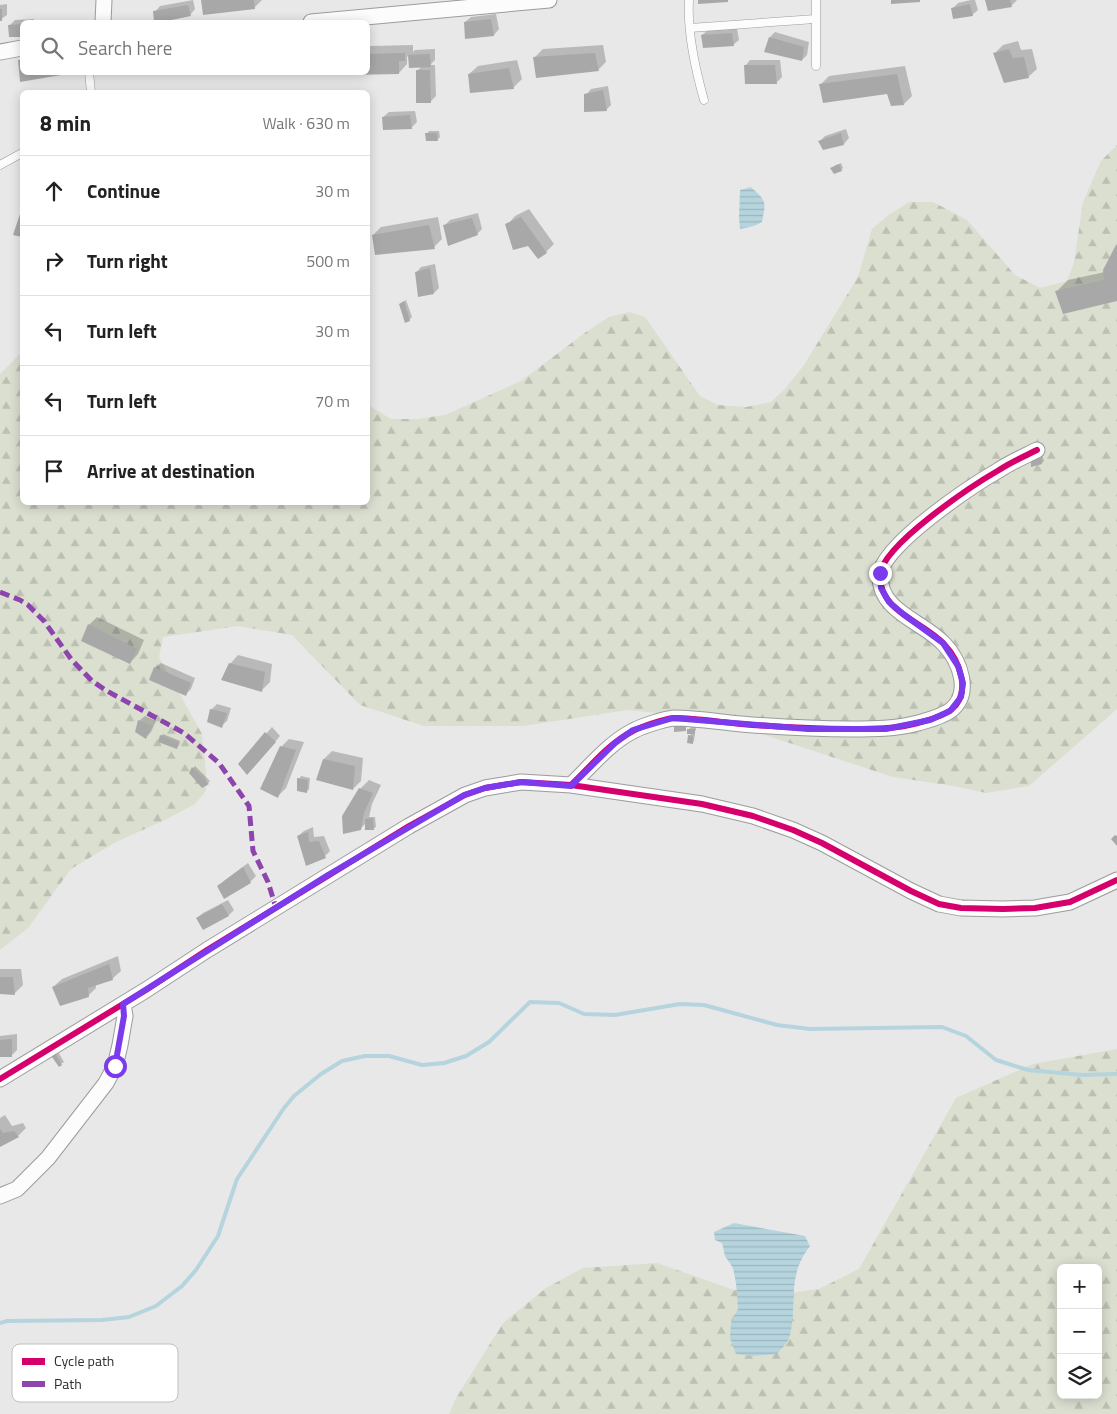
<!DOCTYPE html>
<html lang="en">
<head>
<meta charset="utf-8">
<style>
	body { margin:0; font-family:"Titillium Web",sans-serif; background:#f2f2f2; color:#222 }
	.controls { position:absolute; right:15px; bottom:15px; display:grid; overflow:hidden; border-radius:8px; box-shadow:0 2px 12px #0003 }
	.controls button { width:45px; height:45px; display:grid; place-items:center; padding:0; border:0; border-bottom:1px solid #e0e0e0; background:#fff; color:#222; font:25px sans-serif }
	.stop { position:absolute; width:15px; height:15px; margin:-11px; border:4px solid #7c3aed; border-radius:50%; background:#fff }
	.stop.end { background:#7c3aed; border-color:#fff; box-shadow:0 1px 5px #0008 }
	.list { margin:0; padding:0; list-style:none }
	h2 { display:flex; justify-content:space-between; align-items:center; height:65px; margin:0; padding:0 20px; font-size:21px }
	h2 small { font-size:16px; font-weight:400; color:#767676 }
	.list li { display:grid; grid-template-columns:32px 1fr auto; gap:15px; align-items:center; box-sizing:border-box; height:70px; padding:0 20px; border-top:1px solid #e0e0e0 }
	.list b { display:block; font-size:19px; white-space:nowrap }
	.list em { font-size:16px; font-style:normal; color:#767676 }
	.icon { flex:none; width:28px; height:28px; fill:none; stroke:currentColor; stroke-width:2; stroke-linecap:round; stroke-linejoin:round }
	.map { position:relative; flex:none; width:1117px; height:1414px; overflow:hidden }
	.search { position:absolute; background:#fff; box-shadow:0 2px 12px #0003; left:20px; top:20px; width:350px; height:55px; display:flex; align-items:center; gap:12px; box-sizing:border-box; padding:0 18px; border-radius:8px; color:#767676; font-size:19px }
	.panel { position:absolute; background:#fff; box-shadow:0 2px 12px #0003; left:20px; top:90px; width:350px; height:415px; border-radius:8px }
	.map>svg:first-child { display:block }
</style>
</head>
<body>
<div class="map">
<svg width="1117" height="1414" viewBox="0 0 1117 1414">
	<defs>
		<pattern id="forest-firs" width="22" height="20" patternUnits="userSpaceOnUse" patternTransform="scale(1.25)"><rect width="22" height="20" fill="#dadfd0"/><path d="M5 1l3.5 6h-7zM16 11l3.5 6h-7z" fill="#bbc0b3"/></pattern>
		<pattern id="water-rules" width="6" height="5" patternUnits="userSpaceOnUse" patternTransform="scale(1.25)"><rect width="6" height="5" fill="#b5d4de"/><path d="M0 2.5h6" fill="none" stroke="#9cb6bf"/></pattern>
	</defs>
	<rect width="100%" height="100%" fill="#e8e8e8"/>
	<path fill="url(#forest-firs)" fill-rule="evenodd" d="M1117 145V709L1029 786 986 793 954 786 893 777 716 719 628 710 523 726H424L360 705 292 635 238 626 163 637 159 657 202 734 206 772V791L195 804 165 820 116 842 71 869 28 928 0 950V374L22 352V502H368V405L391 419H417L445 415 521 381 586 332 609 317 629 312 645 317 700 396 718 405 746 407 771 402 784 390 804 365 858 277 872 229 890 214 910 202H933L967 220 1015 275 1040 288 1067 281 1074 263 1083 202 1101 161Z
		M1117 1049V1414H449L455 1400 503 1323 546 1288 583 1268 657 1263 734 1290 774 1295 819 1289 859 1269 956 1098 1033 1064ZM1061 1268H1098V1395H1061Z"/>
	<path fill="url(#water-rules)" d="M751 187C767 202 766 201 762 222L754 226 740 229 739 218 740 190Z
		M734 1223 805 1236 810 1246C786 1277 798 1301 790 1335 789 1341 782 1348 777 1354L753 1356 736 1354 730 1338 731 1323 738 1309 736 1283 733 1268 725 1256 722 1243 715 1240 714 1232Z"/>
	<path fill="#0003" d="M193 0 195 9 190 15 155 22V12L160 6Z
		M203 0H262L254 8Z
		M971 0H975L978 10 972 15 953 8 958 3Z
		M986 0H1017L1011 6Z
		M7 4V15L0 20V5Z
		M496 14 499 29 494 35 465 22 471 17Z
		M34 19V22H22V36H10V25L15 20Z
		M737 28 739 40 733 45 702 35 708 30Z
		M775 32 809 42 807 55 802 60 770 37Z
		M1018 41 1021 50 1032 49 1037 69 1028 77 995 53 1003 45Z
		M413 45V52L415 50 435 49V60L430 65H435L436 96 430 102 417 71 422 66H410L409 55 407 57V64L399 73 368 72V48L370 46Z
		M603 45 606 62 598 70 535 57 543 49Z
		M517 60 522 79 514 87 471 91 469 74 478 66Z
		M750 60H780L782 77 777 82 745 66Z
		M905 66 912 96 904 104 888 93 820 85 829 76Z
		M608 86 611 105 606 110 586 95 591 89Z
		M415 111 417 122 411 128 383 117 389 112Z
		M846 129 849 138 844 144 824 149 820 141 825 136Z
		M429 131H439L440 137 438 139 427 134Z
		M841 163 843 168 841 170 834 166Z
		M529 209 554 244 546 252 529 244 507 225 515 216Z
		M478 213 482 229 477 234 445 225 450 220Z
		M438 217 442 239 434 247 373 235 381 227Z
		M1117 245V300L1057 291 1068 280 1105 272Z
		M435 264 439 288 434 293 416 273 421 267Z
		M406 300 412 317 409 320 403 302Z
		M1042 455 1044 461 1042 463 1035 458Z
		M97 617 144 640 138 654 130 663 89 625Z
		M238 655 272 664 270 682 261 691 230 664Z
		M161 663 195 678 191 689 185 695 155 668Z
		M217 704 231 708 227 721 221 726 211 710Z
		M145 716 156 721 151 732 146 737 139 721Z
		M272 727 280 736 253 768 240 764Z
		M691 727H696V730L693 734H695L694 741 692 743 689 736 692 733 689 729Z
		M163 734 180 741 179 745 177 747 161 736Z
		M289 739 304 742 286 788 278 796 281 747Z
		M332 751 363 758 361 781 353 789 317 779 324 759Z
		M195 766 210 781 208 783 190 772Z
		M301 776 310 778 309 789 307 791 299 779Z
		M369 780 381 785 372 804 369 817H375L376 827 373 829 367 822 360 829V789Z
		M313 827 314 837 324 836 330 851 325 856 298 836 304 831Z
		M248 863 256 876 250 882 224 881Z
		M228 900 234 910 229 915 203 929 197 918 203 913Z
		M118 956 121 971 112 979 96 984V988L88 996 53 987 62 979Z
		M0 969H21L23 985 15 993H0Z
		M17 1034V1050L12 1055H0V1036Z
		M57 1050 64 1062 59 1065 52 1054Z
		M5 1115 12 1126 23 1123 26 1128 18 1136 0 1145V1118Z"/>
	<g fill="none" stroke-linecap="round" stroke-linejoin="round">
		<path stroke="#b5d4de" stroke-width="4" d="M0 1323 7 1321 102 1320 129 1317 156 1306 182 1286 196 1270 218 1236 237 1179 284 1108 294 1096 321 1074 342 1061 365 1056H389L422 1065 444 1063 466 1056 489 1042 530 1002 559 1003 584 1014 615 1015 680 1004 704 1005 777 1025 810 1029 942 1027 966 1036 996 1060 1028 1070 1082 1075 1117 1074"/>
	</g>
	<path fill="#a8a8a8" d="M201 0H254L255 9 203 15Z
		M698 0H728V2L698 4Z
		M891 0H920V2L891 4Z
		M985 0H1010L1012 7 988 11Z
		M970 4 973 16 953 19 951 8Z
		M188 5 191 16 162 22H154L153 11Z
		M0 9H2V21H0Z
		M491 19 494 36 465 39 464 22Z
		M22 24V37H9L8 25Z
		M732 33 734 46 703 48 701 35Z
		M769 37 804 47 802 61 764 52Z
		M1009 49 1013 58 1024 57 1029 78 1004 83 993 53Z
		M405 53V61H399V74L350 75V72H368V54Z
		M595 53 599 71 536 78 533 57Z
		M430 54 431 67 409 68 408 55Z
		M18 60H22V72H67V74L20 82Z
		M744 65H775L777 84H745Z
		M509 68 514 89 470 93 468 74Z
		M416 70H430L431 103H416Z
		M897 74 904 105 891 106 887 94 823 103 819 84Z
		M603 90 607 111 584 112V94Z
		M410 115 412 129 383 130 382 117Z
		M425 133H437L438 141H426Z
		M841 133 844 145 823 150 818 141Z
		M839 164 842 171 834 174 830 168Z
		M22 208V237L13 235Z
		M521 217 547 253 538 259 528 246 513 250 505 224Z
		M472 218 478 235 448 246 443 225Z
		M429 225 435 249 375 255 372 235Z
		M1116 245H1117V301L1063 314 1055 291 1104 280 1103 270Z
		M430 268 434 294 418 297 415 272Z
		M404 301 410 321 405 323 399 304Z
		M1040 457 1042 464 1031 467V460Z
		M88 624 137 649 130 664 81 641Z
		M229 663 265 672 262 692 221 680Z
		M154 667 191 683 186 696 149 680Z
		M210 709 227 713 222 728 207 722Z
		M138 720 152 726 146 739 135 732Z
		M674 726H686V731L674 732Z
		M687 729H695V734H687Z
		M265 732 276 742 247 775 238 764Z
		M160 735 179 743 177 749 158 742Z
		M688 735 693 736V744L687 743Z
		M280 746 296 750 278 798 260 789Z
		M323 759 355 766 353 790 316 780Z
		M192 767 209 784 202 788 189 773Z
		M297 778 308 780 307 793 297 791Z
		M359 788 373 793 364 813 361 830 343 834 342 816Z
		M373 818 374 830H365V819Z
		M308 832 309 842 319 841 326 858 306 866 297 836Z
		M1115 835 1117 836V846L1111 839Z
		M243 867 251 883 224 899 217 886Z
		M222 904 229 916 203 930 196 918Z
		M109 964 113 980 88 988 89 997 60 1006 52 987Z
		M0 977H13L15 995 0 994Z
		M12 1039V1057H0V1040Z
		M54 1051 62 1065 59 1067 50 1054Z
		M0 1129 3 1133 14 1131 19 1137 0 1147Z"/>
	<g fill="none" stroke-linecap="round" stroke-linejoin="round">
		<g stroke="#9c9c9c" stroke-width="9">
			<path id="lane" d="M689 0C687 33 695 68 704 100
				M816 0V66
				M690 28 815 19
				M89 72 91 92
				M0 165 22 153"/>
		</g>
		<g stroke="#9c9c9c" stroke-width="17">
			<path id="street" d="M103 22 104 0
				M311 22 549 0
				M0 52 22 48
				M571 785C590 767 609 743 633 731 642 726 664 719 674 718 696 718 719 722 741 724 778 727 814 729 851 729 874 729 895 729 918 723 928 720 942 717 951 710 972 693 960 661 944 644 923 621 879 612 880 575 882 545 973 485 999 470 1011 462 1025 456 1037 450
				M0 1079 146 990 207 950 409 826 465 795 485 788 521 782 571 785 702 804 753 816 793 830 822 843 911 891 939 904 961 908 1003 909 1035 908 1070 902 1117 880
				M0 1196 17 1189 48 1158 106 1083 115 1066 120 1045 125 1016 123 1004"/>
		</g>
		<use href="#lane" stroke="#fcfcfc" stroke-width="8"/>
		<use href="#street" stroke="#fcfcfc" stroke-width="15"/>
		<path stroke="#8e44ad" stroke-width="5" stroke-dasharray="10 5" stroke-linecap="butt" d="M0 592 20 600 28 605 44 621 71 659 92 681 107 691 184 733 219 763 249 806 253 851 268 882 276 908"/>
		<g stroke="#fff" stroke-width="9">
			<path id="cycleway" d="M571 785C590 767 609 743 633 731 642 726 664 719 674 718 696 718 719 722 741 724 778 727 814 729 851 729 874 729 895 729 918 723 928 720 942 717 951 710 972 693 960 661 944 644 923 621 879 612 880 575 882 545 973 485 999 470 1011 462 1025 456 1037 450
				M0 1079 146 990 207 950 409 826 465 795 485 788 521 782 571 785 702 804 753 816 793 830 822 843 911 891 939 904 961 908 1003 909 1035 908 1070 902 1117 880"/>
		</g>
		<use href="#cycleway" stroke="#d6006c" stroke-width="6"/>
	</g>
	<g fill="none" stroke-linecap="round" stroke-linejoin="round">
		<path stroke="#7c3aed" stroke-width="6" d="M115 1066 124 1016 123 1004 328 875 464 795 485 788 521 782 571 786 615 743 633 730 673 718 808 729H886L930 720 950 711 961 697 963 683 958 666 943 643 903 614 889 602 881 588 880 573"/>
	</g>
	<rect x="12" y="1344" width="166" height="58" rx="8" fill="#fff" stroke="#c0c0c0" stroke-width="1"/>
	<rect x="22" y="1358" width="23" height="7" fill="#d6006c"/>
	<rect x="22" y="1381" width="23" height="6" fill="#8e44ad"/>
	<g font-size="14" fill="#2d2e2e">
		<text x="54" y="1366">Cycle path</text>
		<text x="54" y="1389">Path</text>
	</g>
</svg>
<div class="controls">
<button>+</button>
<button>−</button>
<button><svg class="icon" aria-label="layers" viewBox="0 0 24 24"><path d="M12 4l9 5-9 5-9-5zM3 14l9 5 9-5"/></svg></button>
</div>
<div class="stop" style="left:115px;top:1066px"></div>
<div class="stop end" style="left:880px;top:573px"></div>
<div class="search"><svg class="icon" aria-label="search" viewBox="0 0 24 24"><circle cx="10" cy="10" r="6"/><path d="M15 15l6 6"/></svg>Search here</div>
<section class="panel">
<h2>8 min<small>Walk · 630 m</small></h2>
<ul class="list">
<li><svg class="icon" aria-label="ahead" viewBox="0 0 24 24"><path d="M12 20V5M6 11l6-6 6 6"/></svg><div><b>Continue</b></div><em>30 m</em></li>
<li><svg class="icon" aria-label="right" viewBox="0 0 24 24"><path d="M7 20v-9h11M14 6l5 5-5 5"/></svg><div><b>Turn right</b></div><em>500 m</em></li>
<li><svg class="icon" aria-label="left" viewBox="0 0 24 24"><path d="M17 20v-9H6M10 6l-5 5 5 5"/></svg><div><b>Turn left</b></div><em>30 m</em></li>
<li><svg class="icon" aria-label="left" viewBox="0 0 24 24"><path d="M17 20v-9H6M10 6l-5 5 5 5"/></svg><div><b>Turn left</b></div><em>70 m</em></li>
<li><svg class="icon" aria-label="arrive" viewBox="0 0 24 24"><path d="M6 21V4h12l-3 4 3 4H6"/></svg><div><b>Arrive at destination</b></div></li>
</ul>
</section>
</div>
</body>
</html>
